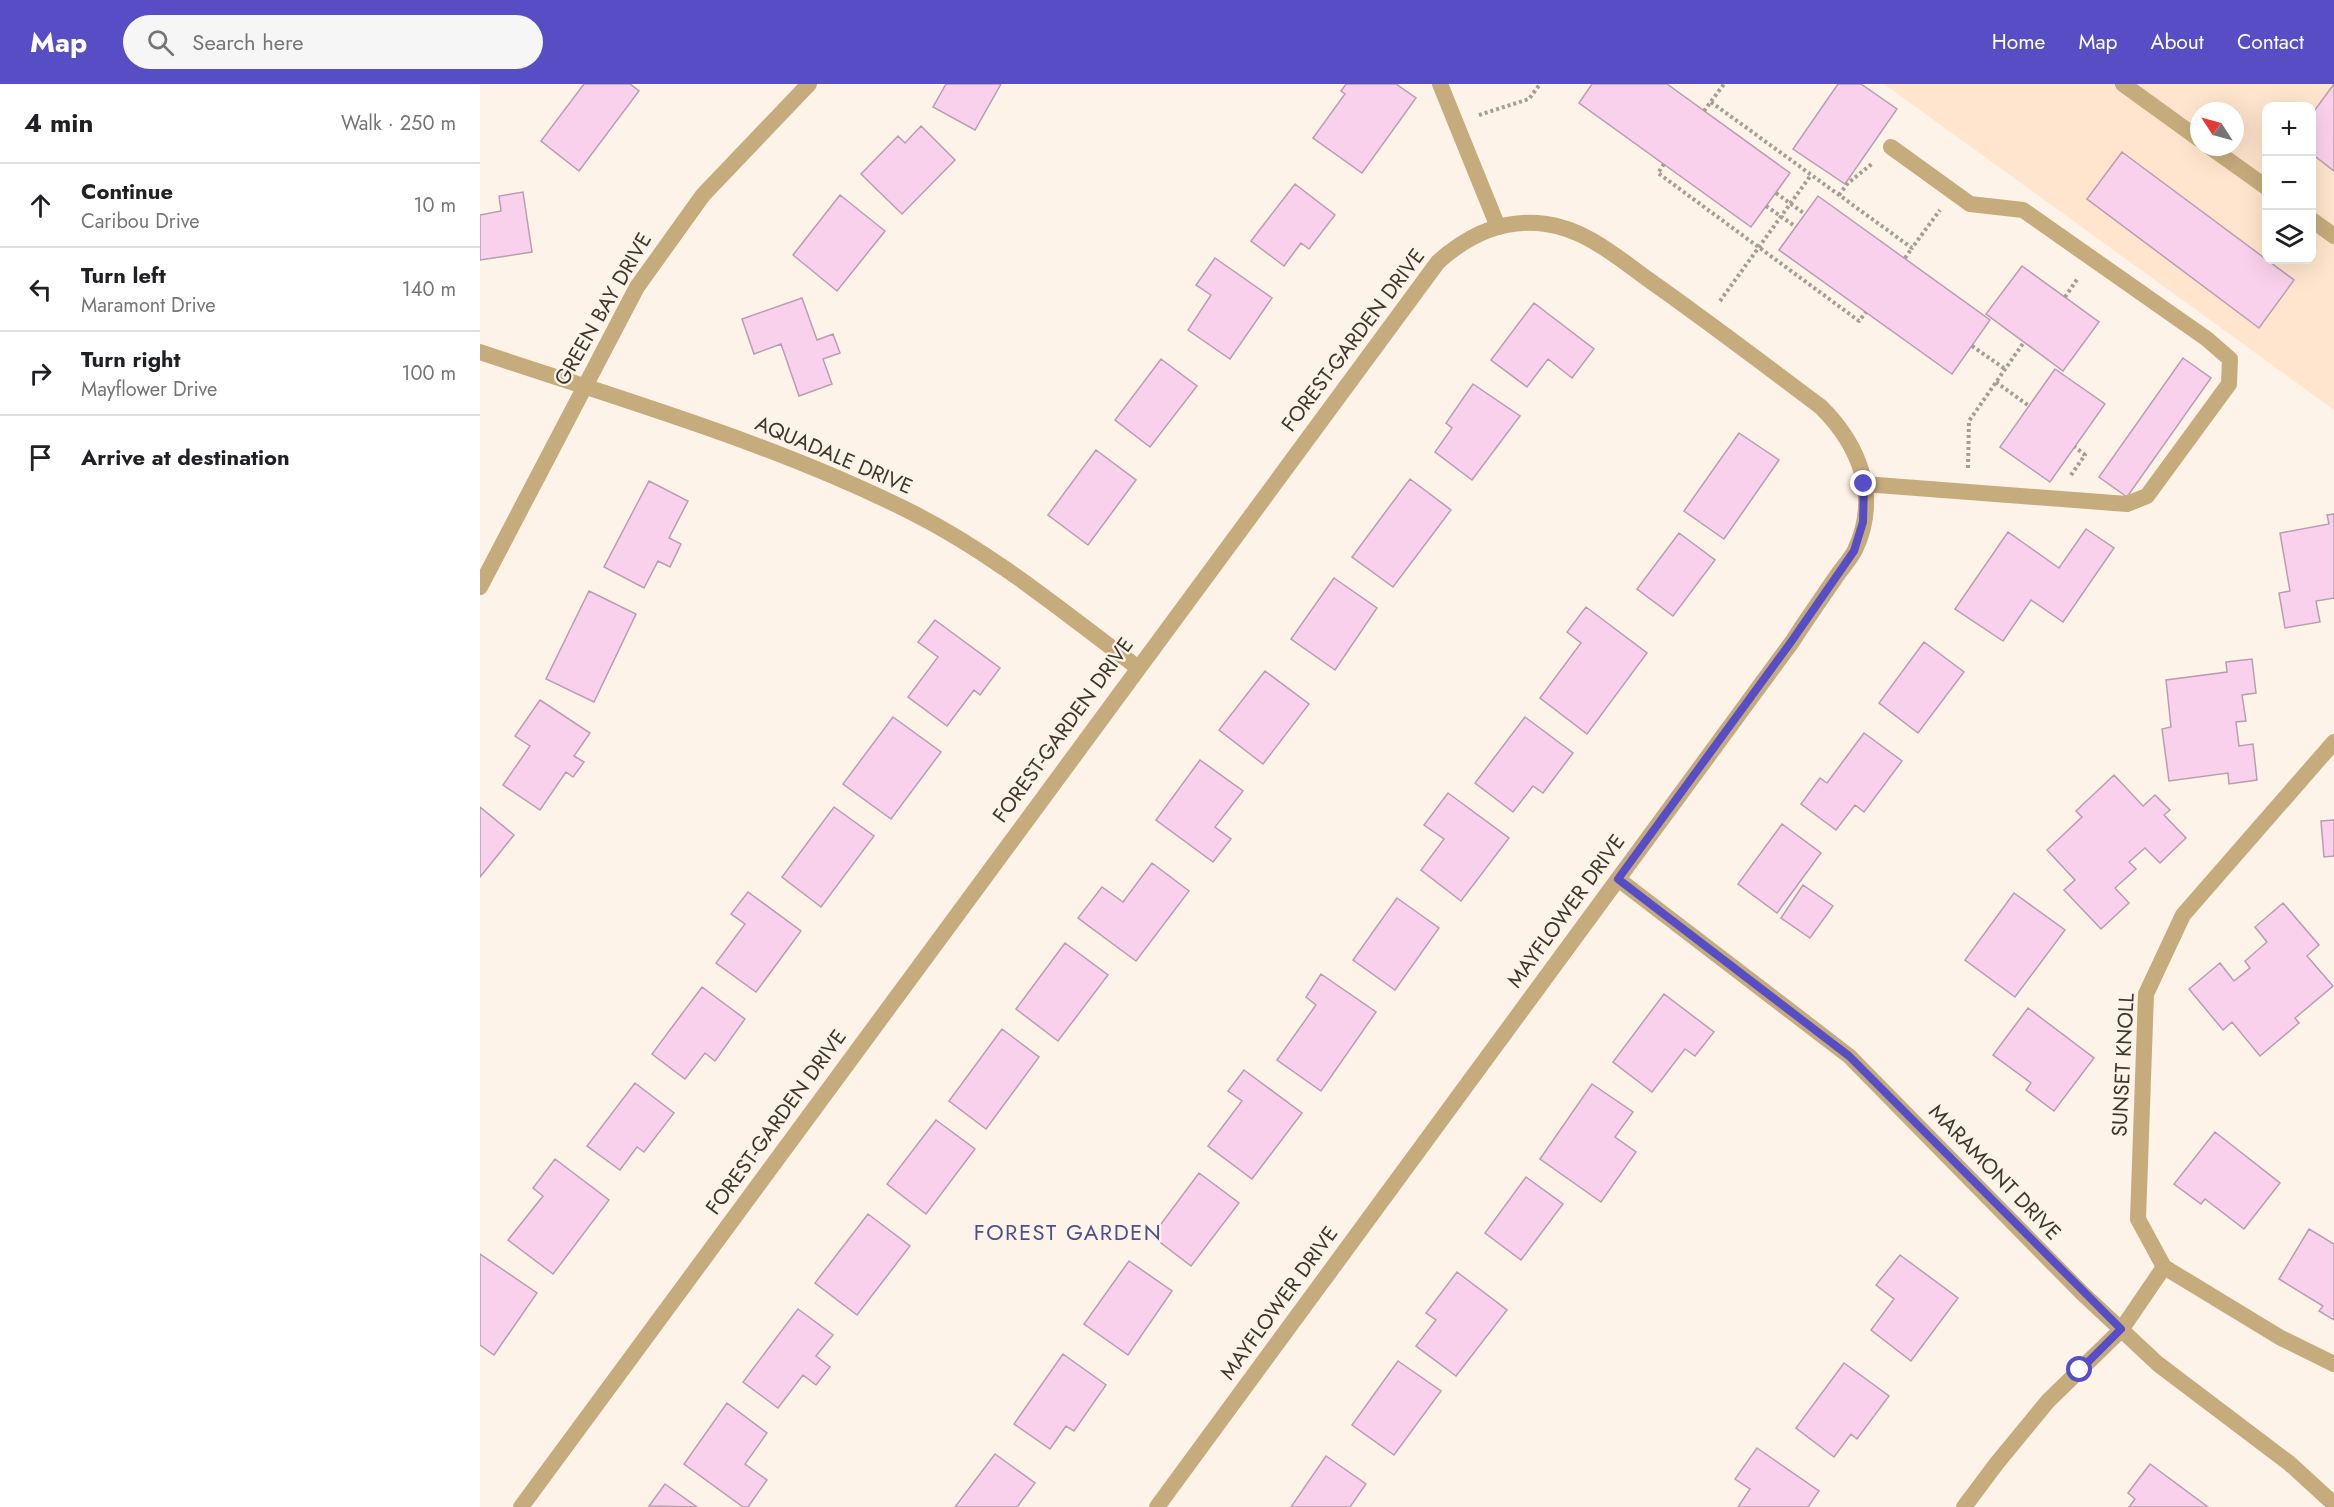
<!DOCTYPE html>
<html lang="en">
<head>
<meta charset="utf-8">
<style>
	body { margin:0; font-family:Jost,sans-serif; background:#f6f6f6; color:#202124 }
	.controls { position:absolute; right:18px; top:18px; display:grid; overflow:hidden; border-radius:12px; box-shadow:0 6px 24px #0002 }
	.controls button { width:54px; height:54px; display:grid; place-items:center; padding:0; border:0; border-bottom:2px solid #e0e0e0; background:#fff; color:#202124; font:30px sans-serif }
	.compass { position:absolute; left:1710px; top:18px; width:54px; height:54px; border-radius:50%; background:#fff; box-shadow:0 6px 24px #0002; rotate:306deg }
	.stop { position:absolute; width:18px; height:18px; margin:-14px; border:4px solid #574ec6; border-radius:50%; background:#fff }
	.stop.end { background:#574ec6; border-color:#fff; box-shadow:0 2px 6px #0008 }
	.list { margin:0; padding:0; list-style:none }
	h2 { display:flex; justify-content:space-between; align-items:center; height:78px; margin:0; padding:0 24px; font-size:26px }
	h2 small { font-size:20px; font-weight:400; color:#757577 }
	.list li { display:grid; grid-template-columns:39px 1fr auto; gap:18px; align-items:center; box-sizing:border-box; height:84px; padding:0 24px; border-top:2px solid #e0e0e0 }
	.list b { display:block; font-size:22px; white-space:nowrap }
	.list p { margin:0; font-size:20px; white-space:nowrap; color:#757577 }
	.list em { font-size:20px; font-style:normal; color:#757577 }
	.icon { flex:none; width:33px; height:33px; fill:none; stroke:currentColor; stroke-width:2; stroke-linecap:round; stroke-linejoin:round }
	.map { position:relative; flex:none; width:1854px; height:1423px; overflow:hidden }
	header { display:flex; align-items:center; gap:36px; box-sizing:border-box; height:84px; padding:0 30px; background:#574ec6; color:#fff }
	header strong { font-size:28px }
	nav { display:flex; gap:33px; margin-inline-start:auto; font-size:21px }
	.search { width:420px; height:54px; background:#f6f6f6; display:flex; align-items:center; gap:15px; box-sizing:border-box; padding:0 21px; border-radius:33px; color:#757577; font-size:22px }
	main { display:flex }
	aside { flex:1; background:#fff }
	.map>svg:first-child { display:block }
</style>
</head>
<body>
<header>
<strong>Map</strong>
<div class="search"><svg class="icon" aria-label="search" viewBox="0 0 24 24"><circle cx="10" cy="10" r="6"/><path d="M15 15l6 6"/></svg>Search here</div>
<nav><a>Home</a><a>Map</a><a>About</a><a>Contact</a></nav>
</header>
<main>
<aside>
<h2>4 min<small>Walk · 250 m</small></h2>
<ul class="list">
<li><svg class="icon" aria-label="ahead" viewBox="0 0 24 24"><path d="M12 20V5M6 11l6-6 6 6"/></svg><div><b>Continue</b><p>Caribou Drive</p></div><em>10 m</em></li>
<li><svg class="icon" aria-label="left" viewBox="0 0 24 24"><path d="M17 20v-9H6M10 6l-5 5 5 5"/></svg><div><b>Turn left</b><p>Maramont Drive</p></div><em>140 m</em></li>
<li><svg class="icon" aria-label="right" viewBox="0 0 24 24"><path d="M7 20v-9h11M14 6l5 5-5 5"/></svg><div><b>Turn right</b><p>Mayflower Drive</p></div><em>100 m</em></li>
<li><svg class="icon" aria-label="arrive" viewBox="0 0 24 24"><path d="M6 21V4h12l-3 4 3 4H6"/></svg><div><b>Arrive at destination</b></div></li>
</ul>
</aside>
<div class="map">
<svg width="1854" height="1423" viewBox="0 0 1854 1423">
	<rect width="100%" height="100%" fill="#fdf3e9"/>
	<path fill="#ffe5cd" fill-rule="evenodd" d="M1404 0H1854V326L1588 133ZM1786 22H1832V176H1786ZM1719 27H1755V63H1719Z"/>
	<path fill="#f9d1ec" stroke="#ba9db1" stroke-width="1.5" d="M104 0H150L159 7 99 87 61 57Z
		M466 0H521L495 46 453 23Z
		M866 0H916L936 14 882 89 833 54 865 10 861 7Z
		M1112 0H1187L1310 89 1271 143 1099 19Z
		M1358 0H1381L1417 25 1365 100 1313 65Z
		M1854 0V87L1832 70V30Z
		M441 42 475 76 422 130 381 90 418 52 425 59Z
		M1642 68 1814 196 1779 244 1607 115Z
		M815 100 855 131 829 165 821 159 804 182 771 157Z
		M43 108 52 168 0 176V131L21 127 19 112Z
		M360 111 405 147 357 207 313 171Z
		M1338 112 1510 236 1472 290 1299 166Z
		M735 174 792 214 750 275 708 246 731 211 716 201Z
		M1542 182 1619 238 1583 287 1506 230Z
		M322 214 337 256 353 250 360 269 343 275 352 300 319 312 301 260 274 270 262 235Z
		M1054 219 1114 265 1092 294 1068 275 1047 303 1011 276Z
		M1703 274 1731 294 1647 413 1619 393Z
		M681 275 717 302 670 363 635 336Z
		M1575 285 1625 320 1570 398 1520 363Z
		M993 300 1040 332 992 396 955 368 972 344 966 339Z
		M1259 349 1299 376 1244 455 1204 427Z
		M616 366 656 396 608 461 568 431Z
		M930 395 971 426 913 503 872 473Z
		M169 397 208 417 189 454 201 460 190 483 178 477 164 504 124 483Z
		M1854 430V514L1836 517 1840 538 1805 544 1799 509 1810 507 1800 449 1849 440 1847 431Z
		M1606 445 1634 464 1583 538 1551 516 1523 557 1475 525 1528 448 1579 484Z
		M1199 449 1235 476 1193 532 1157 505Z
		M854 494 897 524 855 586 811 555Z
		M109 507 156 530 114 618 66 595Z
		M1106 523 1167 569 1107 650 1060 614 1101 559 1087 548Z
		M455 536 520 584 500 611 494 606 467 642 428 613 458 573 438 558Z
		M1444 558 1484 588 1438 649 1399 619Z
		M1772 575 1776 609 1762 611 1766 637 1756 638 1759 662 1773 660 1777 696 1749 700 1748 689 1689 697 1682 645 1691 643 1686 596 1747 588 1746 578Z
		M785 587 829 620 783 680 739 646Z
		M60 616 110 649 94 672 104 678 93 693 86 688 60 726 23 701 50 662 35 652Z
		M413 633 461 668 411 735 363 700Z
		M1045 633 1093 669 1063 709 1053 702 1033 728 995 699Z
		M1384 649 1422 677 1384 728 1375 721 1356 746 1321 720 1340 694 1347 699Z
		M720 676 763 707 735 743 751 755 733 778 676 736Z
		M1634 691 1663 722 1675 711 1690 726 1684 731 1706 754 1680 779 1665 764 1649 778 1656 785 1635 804 1649 819 1621 845 1584 806 1595 796 1567 766 1602 733 1596 727Z
		M968 709 1029 754 981 817 941 786 964 755 944 741Z
		M0 723 34 751 0 793Z
		M354 723 394 752 341 823 302 793Z
		M1854 736V772L1844 773 1841 737Z
		M1302 740 1341 769 1297 829 1258 800Z
		M672 779 709 807 656 877 598 834 622 803 643 818Z
		M1323 801 1353 822 1330 854 1301 834Z
		M268 808 321 847 276 908 236 879 265 840 251 830Z
		M1534 809 1585 846 1535 913 1485 876Z
		M917 814 959 844 915 906 873 876Z
		M1803 819 1839 861 1827 872 1853 902 1815 934 1819 939 1780 972 1752 938 1743 946 1709 905 1740 879 1754 897 1770 884 1765 877 1787 858 1775 843Z
		M585 859 628 891 578 957 536 925Z
		M841 890 896 928 841 1007 797 976 836 921 826 913Z
		M222 903 265 935 235 977 225 969 205 995 172 970Z
		M1184 910 1234 948 1215 972 1205 965 1172 1008 1133 978Z
		M1548 924 1614 974 1574 1027 1546 1006 1551 999 1513 971Z
		M522 945 559 973 506 1045 469 1017Z
		M764 986 822 1029 772 1095 728 1062 762 1017 748 1007Z
		M155 999 194 1029 164 1068 157 1063 140 1086 107 1062Z
		M1112 1000 1153 1028 1135 1053 1156 1068 1121 1118 1060 1075Z
		M456 1036 495 1065 446 1130 407 1100Z
		M1735 1048 1800 1099 1764 1145 1725 1115 1721 1120 1694 1100Z
		M75 1075 129 1116 73 1190 28 1156 63 1112 53 1104Z
		M719 1089 759 1119 711 1182 672 1152Z
		M1046 1093 1083 1120 1041 1176 1005 1149Z
		M388 1130 430 1162 377 1231 335 1199Z
		M1829 1145 1854 1160V1236L1839 1227 1843 1222 1799 1195Z
		M0 1170 57 1209 14 1271 0 1261Z
		M1420 1171 1478 1214 1431 1277 1391 1246 1414 1215 1396 1201Z
		M649 1177 692 1207 648 1271 604 1240Z
		M977 1188 1027 1226 976 1292 936 1262 956 1236 946 1229Z
		M318 1225 353 1251 336 1272 350 1283 336 1301 323 1291 298 1324 263 1298Z
		M583 1270 626 1301 594 1347 586 1342 570 1365 534 1340Z
		M918 1277 961 1307 914 1371 872 1341Z
		M1364 1279 1409 1312 1377 1355 1371 1350 1354 1373 1316 1344Z
		M247 1319 287 1349 265 1380 287 1396 268 1423H263L204 1380Z
		M1277 1364 1339 1407 1328 1423H1258L1270 1405 1255 1395Z
		M515 1370 555 1399 537 1423H475Z
		M846 1372 886 1400 870 1423H811Z
		M1670 1380 1728 1423H1649L1655 1415 1648 1409Z
		M185 1400 217 1423 169 1422Z"/>
	<g fill="none" stroke-linecap="round" stroke-linejoin="round">
		<path stroke="#a79d93" stroke-width="4" stroke-dasharray="3 3" stroke-linecap="butt" d="M1231 18 1432 164 1460 126
			M1224 27 1244 0
			M999 31 1049 15 1060 0
			M1184 80 1178 89 1379 237 1386 228
			M1296 109 1325 130
			M1359 111 1368 99 1393 79
			M1286 122 1316 143
			M1425 174 1432 164
			M1585 213 1598 194
			M1240 217 1331 91
			M1492 262 1525 285
			M1516 298 1549 322
			M1488 384 1489 337 1544 258
			M1591 391 1605 371 1595 363"/>
		<path stroke="#c6ab7c" stroke-width="16" d="M960 0 1018 143
			M1643 0 1719 55
			M1730 63 1786 103
			M1832 136 1854 152
			M1384 400 1647 420 1667 412 1749 300 1750 275 1727 255 1543 126 1490 120 1411 63"/>
		<path stroke="#c6ab7c" stroke-width="16" d="M0 268C146 317 296 360 433 429 514 470 585 529 657 583
			M0 503 157 203 223 111 329 0
			M1854 658 1703 831 1666 910 1658 1135 1684 1183 1801 1254 1854 1280
			M1138 795 1369 972 1602 1209 1678 1280 1809 1379 1854 1420
			M41 1423 958 178C988 151 1024 134 1066 140 1105 145 1137 173 1169 196 1227 237 1284 280 1341 323 1380 362 1400 413 1375 466 1370 476 1362 484 1356 493 1341 515 1326 536 1312 558L677 1423
			M1484 1423 1517 1379 1568 1317 1641 1246 1684 1183"/>
	</g>
	<g fill="none" stroke-linecap="round" stroke-linejoin="round">
		<path stroke="#574ec6" stroke-width="8" d="M1384 400 1383 438 1374 467 1311 558 1138 795 1369 972 1641 1245 1600 1286"/>
	</g>
	<g text-anchor="middle" dominant-baseline="central" stroke-width="4.5" stroke-linejoin="round" paint-order="stroke">
		<g font-size="21" fill="#40362c" stroke="#fdf3e9">
			<text transform="translate(123 225) rotate(-60)">GREEN BAY DRIVE</text>
			<text transform="translate(873 256) rotate(-53)">FOREST-GARDEN DRIVE</text>
			<text transform="translate(354 371) rotate(23)">AQUADALE DRIVE</text>
			<text transform="translate(583 646) rotate(-54)">FOREST-GARDEN DRIVE</text>
			<text transform="translate(1086 827) rotate(-54)">MAYFLOWER DRIVE</text>
			<text transform="translate(1643 981) rotate(-87)">SUNSET KNOLL</text>
			<text transform="translate(296 1038) rotate(-54)">FOREST-GARDEN DRIVE</text>
			<text transform="translate(1515 1088) rotate(46)">MARAMONT DRIVE</text>
			<text transform="translate(799 1219) rotate(-54)">MAYFLOWER DRIVE</text>
		</g>
		<g font-size="22" letter-spacing="1.5" fill="#4d4e8c" stroke="#fdf3e9">
			<text x="588" y="1148">FOREST GARDEN</text>
		</g>
	</g>
</svg>
<div class="controls">
<button>+</button>
<button>−</button>
<button><svg class="icon" aria-label="layers" viewBox="0 0 24 24"><path d="M12 4l9 5-9 5-9-5zM3 14l9 5 9-5"/></svg></button>
</div>
<svg class="compass" viewBox="-18 -18 36 36"><path d="M0-13l5 13h-10z" fill="#e53935"/><path d="M0 13l5-13h-10z" fill="#757577"/></svg>
<div class="stop" style="left:1600px;top:1286px"></div>
<div class="stop end" style="left:1384px;top:400px"></div>
</div>
</main>
</body>
</html>
